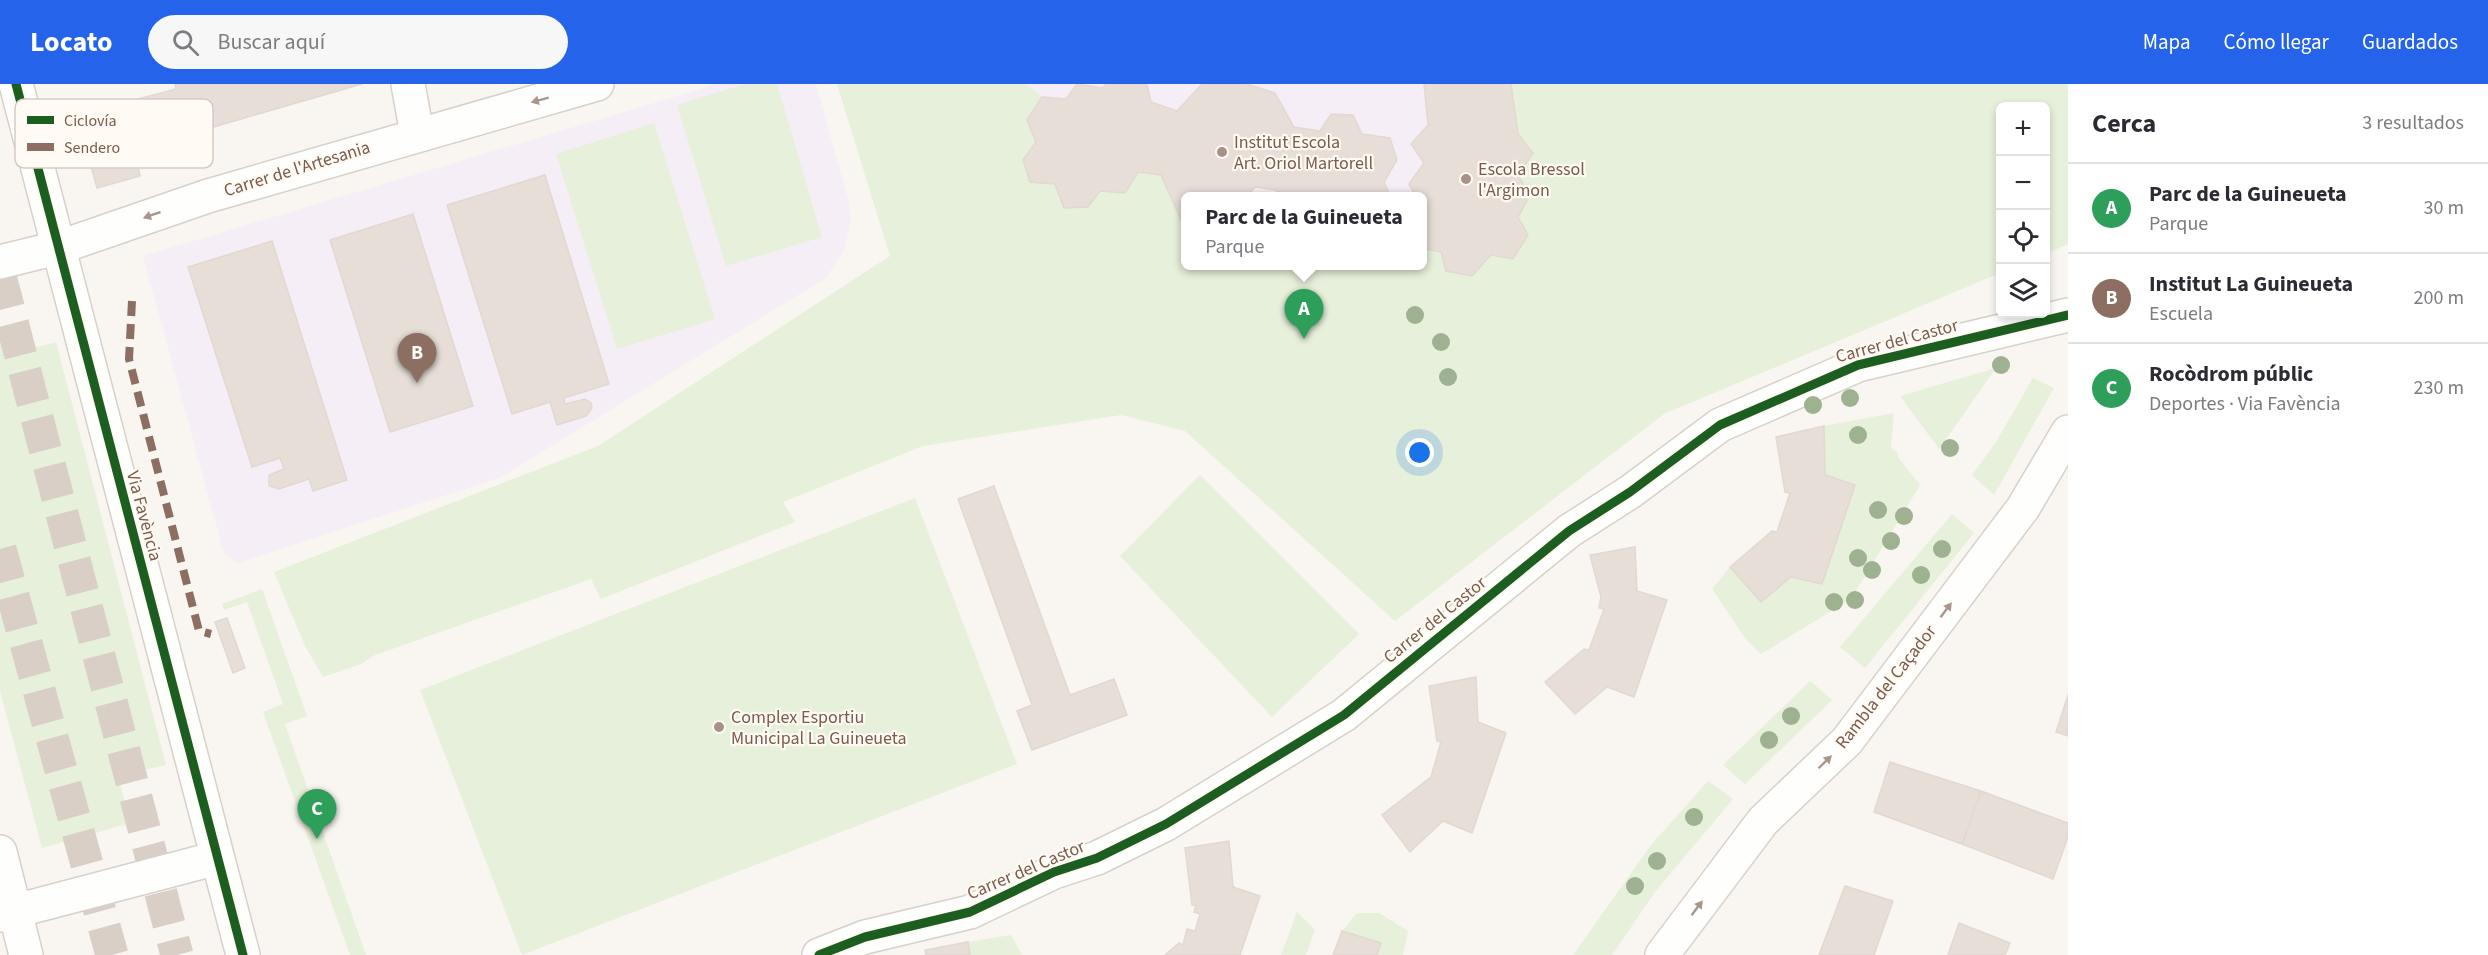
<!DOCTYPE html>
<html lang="es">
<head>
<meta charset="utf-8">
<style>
	body { margin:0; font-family:"Source Sans 3",sans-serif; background:#f7f7f7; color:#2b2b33 }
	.controls { position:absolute; right:18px; top:18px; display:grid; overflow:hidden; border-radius:9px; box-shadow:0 3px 9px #0003 }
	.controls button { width:54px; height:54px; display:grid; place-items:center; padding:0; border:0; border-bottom:2px solid #e1e1e2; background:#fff; color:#2b2b33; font:30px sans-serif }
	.you { position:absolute; left:1420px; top:369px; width:21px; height:21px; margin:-15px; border:4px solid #fff; border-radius:50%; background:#1a73e8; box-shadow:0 0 0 9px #1a73e833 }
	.badge { display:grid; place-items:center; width:39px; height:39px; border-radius:50%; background:#2563eb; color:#fff; font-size:20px; font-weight:700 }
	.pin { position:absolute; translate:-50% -50px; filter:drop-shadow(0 2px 3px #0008) }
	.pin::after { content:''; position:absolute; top:32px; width:21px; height:18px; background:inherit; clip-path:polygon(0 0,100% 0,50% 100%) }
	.popup { position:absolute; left:1181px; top:108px; width:246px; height:78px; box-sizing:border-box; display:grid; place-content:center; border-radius:9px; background:#fff; filter:drop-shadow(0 2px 4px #0005); font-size:20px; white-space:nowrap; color:#7c7c81 }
	.popup b { font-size:22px; color:#2b2b33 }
	.popup::after { content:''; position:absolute; left:50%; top:100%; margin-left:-12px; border:12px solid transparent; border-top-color:#fff }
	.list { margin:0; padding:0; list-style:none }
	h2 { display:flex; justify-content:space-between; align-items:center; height:78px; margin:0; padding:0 24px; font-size:26px }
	h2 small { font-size:20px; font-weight:400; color:#7c7c81 }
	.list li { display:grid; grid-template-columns:39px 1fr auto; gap:18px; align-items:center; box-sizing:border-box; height:90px; padding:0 24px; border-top:2px solid #e1e1e2 }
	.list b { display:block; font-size:22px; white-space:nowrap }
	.list p { margin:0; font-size:20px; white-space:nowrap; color:#7c7c81 }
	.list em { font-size:20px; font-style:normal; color:#7c7c81 }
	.icon { flex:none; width:33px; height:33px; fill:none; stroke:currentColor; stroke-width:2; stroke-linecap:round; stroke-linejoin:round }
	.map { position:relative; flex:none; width:2068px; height:871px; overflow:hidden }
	header { display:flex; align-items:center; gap:36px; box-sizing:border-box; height:84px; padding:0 30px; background:#2563eb; color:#fff }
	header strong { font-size:28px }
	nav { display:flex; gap:33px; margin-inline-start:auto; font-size:21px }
	.search { width:420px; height:54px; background:#f7f7f7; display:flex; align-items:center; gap:15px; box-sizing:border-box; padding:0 21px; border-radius:33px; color:#7c7c81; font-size:22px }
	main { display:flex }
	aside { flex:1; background:#fff }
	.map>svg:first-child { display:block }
</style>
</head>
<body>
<header>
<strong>Locato</strong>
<div class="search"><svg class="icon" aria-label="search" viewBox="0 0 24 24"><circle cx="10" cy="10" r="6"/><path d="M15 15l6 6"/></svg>Buscar aquí</div>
<nav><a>Mapa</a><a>Cómo llegar</a><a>Guardados</a></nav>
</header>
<main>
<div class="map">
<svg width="2068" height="871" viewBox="0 0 2068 871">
	<rect width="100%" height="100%" fill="#f9f5f0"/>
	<path fill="#f6eef6" d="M717 0H816L849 118 851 134 845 165 826 194 499 394 238 479 224 470 143 172Z
		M1026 0H1424L1428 41 1411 60 1424 79 1409 100 1416 112H1279L1276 106 1255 103 1247 112H1186L1185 138 1088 123 1064 124 1030 98 1023 76 1036 58 1027 36 1042 13Z"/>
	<path fill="#e7f0db" d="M745 0H777L822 153 726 182 677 21Z
		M837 0H1026L1042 13 1027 36 1036 58 1023 76 1030 98 1055 100 1064 124 1088 123 1100 107 1138 88 1161 91 1182 138H1185L1186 182H1422L1423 164 1441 168 1447 187 1472 192 1491 171 1513 175 1528 151 1518 133 1530 111 1518 91V50L1511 0H2068V160L2046 170V22H2000V189L1664 330 1395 537 1185 347 1121 331 923 362 783 418 795 438 601 515 591 495 375 571 361 580 323 593 305 562 274 488 598 362 890 172Z
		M654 39 715 235 617 265 556 70Z
		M0 247 7 271 56 258 166 681 118 692 130 739 42 764 0 607Z
		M1996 284 1939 365 1900 312Z
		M2033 294 2054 304 1994 411 1972 391 1996 358Z
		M1894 329 1891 364 1898 369V373L1920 401 1851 515 1761 570 1745 554 1712 505 1730 483 1822 500 1855 402 1825 391 1824 342Z
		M1200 391 1359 550 1272 633 1120 472Z
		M915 414 1017 680 522 871 420 606Z
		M1952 430 1974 449 1865 584 1840 563Z
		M262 505 307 632 285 640 366 871H350L263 628 283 620 247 518 224 526 222 520Z
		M1810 597 1832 616 1745 700 1723 681Z
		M1708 697 1733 715 1655 808 1612 871H1573L1651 761Z
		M1297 828 1315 846 1306 871H1281Z
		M1357 829H1379L1408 847 1403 871H1377L1381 859 1342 847Z
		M1011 851 1022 871H970L968 858Z"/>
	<path fill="#e6ded7" stroke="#e2d8d2" stroke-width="1.5" d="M175 0H362L210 44 213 53 175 64 178 72 138 83 140 92 97 104 83 52 111 44 108 34 141 25 138 15 176 5Z
		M1077 0 1103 4 1106 0H1147L1151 18 1177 27 1202 0H1247L1275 9 1294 43 1320 47 1331 30 1353 31 1362 50 1390 54 1397 76 1384 98 1390 112H1279L1276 106 1255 103 1247 112H1186V138H1182L1161 91 1138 88 1125 109 1100 107 1088 123 1064 124 1055 100 1030 98 1023 76 1036 58 1027 36 1042 13 1066 15Z
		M1424 0H1511L1518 50 1533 69 1518 91 1530 111 1518 133 1528 151 1513 175 1491 171 1472 192 1446 187 1441 168 1422 164V112H1416L1409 100 1424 79 1411 60 1428 41Z
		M545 91 609 300 564 314 565 320 585 315 591 319 592 324 586 332 557 341 550 318 512 330 447 121Z
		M413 130 473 322 390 348 330 156Z
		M272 157 347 396 313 407 309 395 279 405 269 402V391L284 385 280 374 252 383 188 183Z
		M1824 342 1825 391 1855 401 1822 500 1791 493 1761 518 1730 483 1772 447 1777 448 1790 409 1785 408 1776 353Z
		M994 402 1070 611 1114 595 1127 631 1032 666 1017 627 1032 621 958 415Z
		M1635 463 1637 507 1667 516 1634 613 1607 603 1575 630 1545 598 1584 565 1589 566 1604 525 1599 524 1601 513 1590 471Z
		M227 534 245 584 233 589 215 538Z
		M1476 593 1478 638 1506 649 1472 749 1443 737 1410 768 1382 731 1431 693 1441 658 1437 657 1429 602Z
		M2068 611V652L2056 648Z
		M1890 678 1981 707 1962 760 1874 728Z
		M1981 707 2068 739V753L2053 795 1962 760Z
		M1229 757 1233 803 1260 812 1240 871H1165L1179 859 1183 861 1187 845 1195 847 1200 830 1194 828 1196 822 1192 821 1185 764Z
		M1845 802 1893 817 1874 871H1819Z
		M1959 839 2010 859 2005 871H1948Z
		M1342 847 1381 859 1377 871H1333Z
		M968 858 970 871H926L925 866Z"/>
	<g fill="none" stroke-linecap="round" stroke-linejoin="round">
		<path stroke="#d9cfc7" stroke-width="33" stroke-dasharray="33 16" stroke-linecap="butt" d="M0 192 177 871
			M0 465 112 871"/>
		<g stroke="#d7d1cb" stroke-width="36">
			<path id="minor" d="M16 0 243 871
				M408 0 417 50
				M0 178 57 164 208 112 597 0
				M0 768 26 871
				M0 831 217 774
				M819 871 865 853 970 828 1054 788 1097 774 1166 740 1344 631 1569 447 1630 408 1720 341 1858 281 2068 231
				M1662 871 1763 737 1847 657 2023 424 2068 348"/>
		</g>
		<use href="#minor" stroke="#fefefd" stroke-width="33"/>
		<path stroke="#8d6e63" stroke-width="8" stroke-dasharray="15 8" stroke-linecap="butt" d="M132 217 129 275 199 547 211 550"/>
		<g stroke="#fffaf3" stroke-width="13">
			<path id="cycleway" d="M16 0 243 871
				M819 871 865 853 970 828 1054 788 1097 774 1166 740 1344 631 1569 447 1630 408 1720 341 1858 281 2068 231"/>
		</g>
		<use href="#cycleway" stroke="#1b5e20" stroke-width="9"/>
	</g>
	<g fill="#9eb190">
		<circle cx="1415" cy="231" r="9"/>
		<circle cx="1441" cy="258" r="9"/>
		<circle cx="2001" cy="281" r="9"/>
		<circle cx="1448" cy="293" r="9"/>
		<circle cx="1850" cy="314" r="9"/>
		<circle cx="1813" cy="321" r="9"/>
		<circle cx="1858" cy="351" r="9"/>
		<circle cx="1950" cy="364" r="9"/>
		<circle cx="1878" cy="426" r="9"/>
		<circle cx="1904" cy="432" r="9"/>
		<circle cx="1891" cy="457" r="9"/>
		<circle cx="1942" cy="465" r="9"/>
		<circle cx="1858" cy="474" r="9"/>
		<circle cx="1872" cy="486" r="9"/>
		<circle cx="1921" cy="491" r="9"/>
		<circle cx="1855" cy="516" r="9"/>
		<circle cx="1834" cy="518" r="9"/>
		<circle cx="1791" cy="632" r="9"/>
		<circle cx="1769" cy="656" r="9"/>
		<circle cx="1694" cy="733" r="9"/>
		<circle cx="1657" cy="777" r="9"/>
		<circle cx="1635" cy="802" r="9"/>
	</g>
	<defs><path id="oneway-solid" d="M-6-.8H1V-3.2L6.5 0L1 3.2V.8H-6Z" transform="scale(1.5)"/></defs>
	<g fill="#a8958b">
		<use href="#oneway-solid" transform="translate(540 16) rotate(165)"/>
		<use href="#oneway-solid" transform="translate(152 131) rotate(161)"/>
		<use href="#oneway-solid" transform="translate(1946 526) rotate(-53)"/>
		<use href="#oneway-solid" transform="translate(1825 678) rotate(-44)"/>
		<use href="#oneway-solid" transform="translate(1697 824) rotate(-53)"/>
	</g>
	<g fill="#a69286" stroke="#fffaf3" stroke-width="2">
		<circle cx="1222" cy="68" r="6"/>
		<circle cx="1466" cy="95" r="6"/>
		<circle cx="719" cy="643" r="6"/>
	</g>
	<g text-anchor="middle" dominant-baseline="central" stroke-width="4.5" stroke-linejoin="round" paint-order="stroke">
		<g font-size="18" fill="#7a5c4d" stroke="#fffaf3" text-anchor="start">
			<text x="1234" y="58">Institut Escola<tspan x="1234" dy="21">Art. Oriol Martorell</tspan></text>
			<text x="1478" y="85">Escola Bressol<tspan x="1478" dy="21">l'Argimon</tspan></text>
			<text x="731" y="633">Complex Esportiu<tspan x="731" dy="21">Municipal La Guineueta</tspan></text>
		</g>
		<g font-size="18" fill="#7a5c4d" stroke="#fffaf3">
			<text transform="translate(297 85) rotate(-17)">Carrer de l'Artesania</text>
			<text transform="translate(1897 257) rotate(-15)">Carrer del Castor</text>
			<text transform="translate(144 432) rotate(75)">Via Favència</text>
			<text transform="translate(1435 536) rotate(-39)">Carrer del Castor</text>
			<text transform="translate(1886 603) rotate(-52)">Rambla del Caçador</text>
			<text transform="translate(1026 786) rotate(-23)">Carrer del Castor</text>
		</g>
	</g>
	<rect x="15" y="15" width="198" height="69" rx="9" fill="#fffaf3" stroke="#d7cbc1" stroke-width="1.5"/>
	<rect x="27" y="32" width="27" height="8" fill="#1b5e20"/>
	<rect x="27" y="59" width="27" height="8" fill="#8d6e63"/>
	<g font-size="16" fill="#7a5c4d">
		<text x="64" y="42">Ciclovía</text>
		<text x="64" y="69">Sendero</text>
	</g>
</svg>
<div class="controls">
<button>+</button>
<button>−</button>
<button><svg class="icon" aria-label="locate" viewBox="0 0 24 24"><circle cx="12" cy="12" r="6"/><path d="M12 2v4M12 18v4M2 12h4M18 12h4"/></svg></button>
<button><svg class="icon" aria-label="layers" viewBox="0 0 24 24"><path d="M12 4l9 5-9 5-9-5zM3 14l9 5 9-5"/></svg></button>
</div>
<div class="you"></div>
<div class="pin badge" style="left:1304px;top:255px;background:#2e9e5b">A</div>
<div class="popup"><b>Parc de la Guineueta</b>Parque</div>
<div class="pin badge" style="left:417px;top:299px;background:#8d6e63">B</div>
<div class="pin badge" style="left:317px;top:755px;background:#2e9e5b">C</div>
</div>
<aside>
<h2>Cerca<small>3 resultados</small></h2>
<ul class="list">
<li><span class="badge" style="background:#2e9e5b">A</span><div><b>Parc de la Guineueta</b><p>Parque</p></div><em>30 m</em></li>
<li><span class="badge" style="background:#8d6e63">B</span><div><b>Institut La Guineueta</b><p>Escuela</p></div><em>200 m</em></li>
<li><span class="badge" style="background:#2e9e5b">C</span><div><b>Rocòdrom públic</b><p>Deportes · Via Favència</p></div><em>230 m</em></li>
</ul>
</aside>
</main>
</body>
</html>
